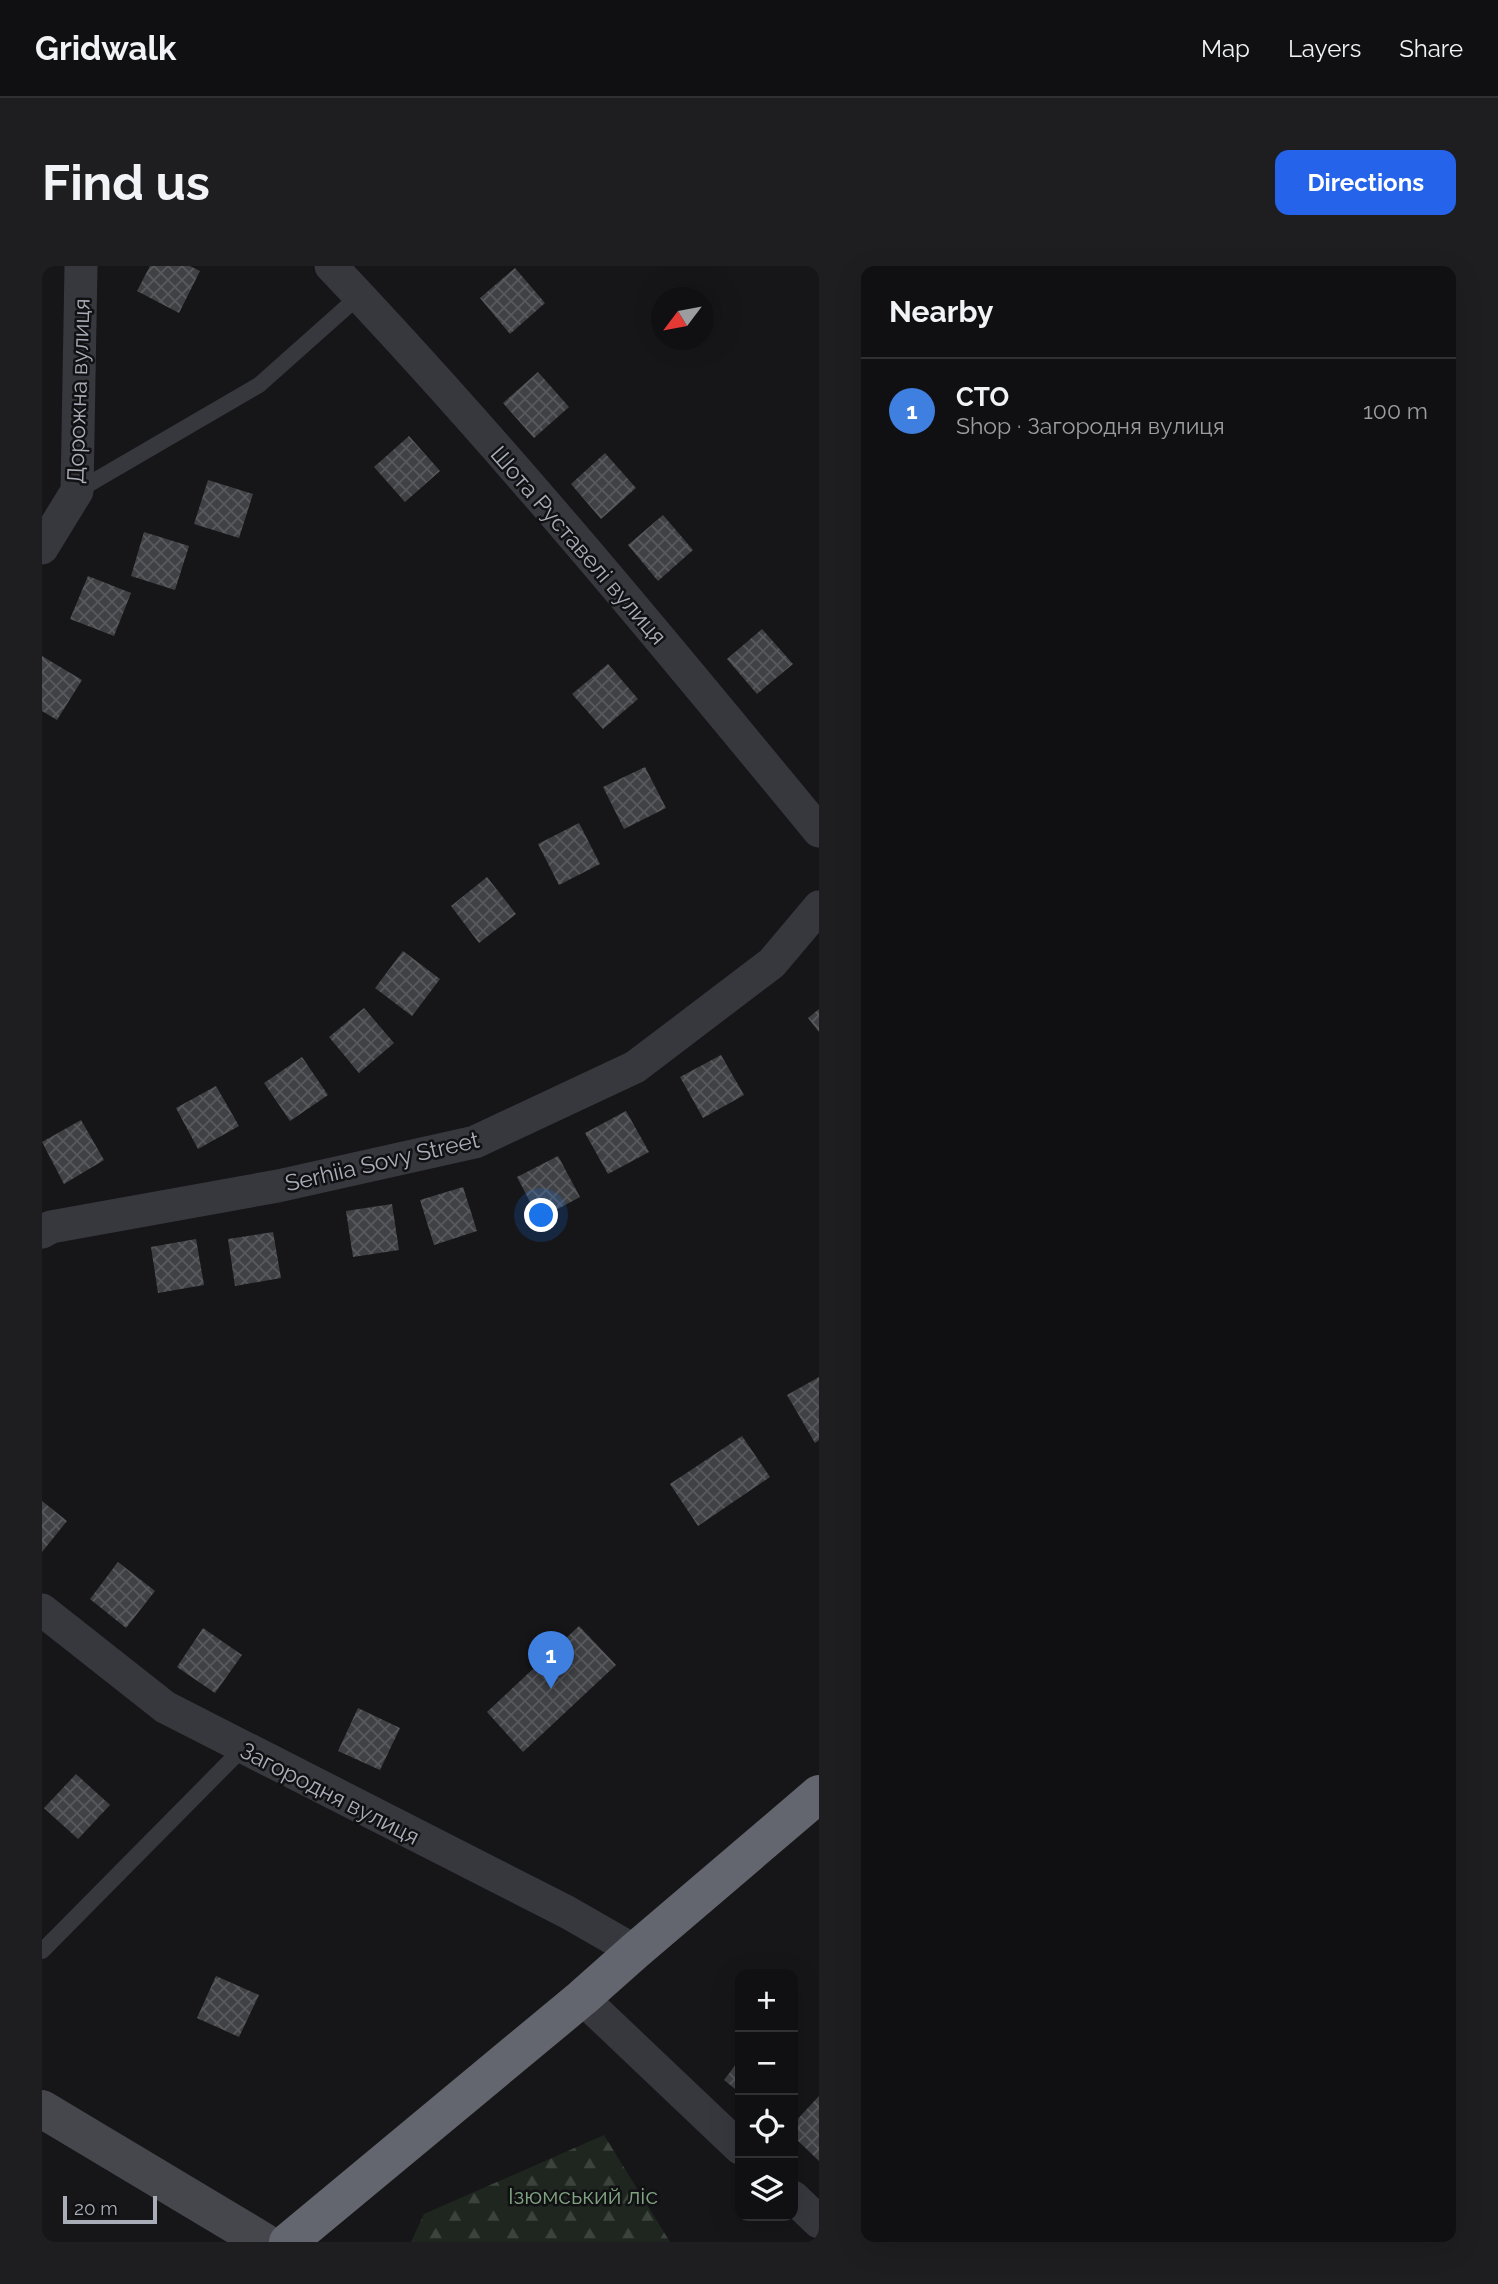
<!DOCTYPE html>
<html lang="en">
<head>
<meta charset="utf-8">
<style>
	body { margin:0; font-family:Raleway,sans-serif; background:#1e1e20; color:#f1f3f6 }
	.controls { position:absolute; right:21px; bottom:21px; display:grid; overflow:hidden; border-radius:14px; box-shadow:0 7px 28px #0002 }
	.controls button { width:63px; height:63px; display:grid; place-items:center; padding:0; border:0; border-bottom:2px solid #303032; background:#101012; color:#f1f3f6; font:35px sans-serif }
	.compass { position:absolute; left:609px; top:21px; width:63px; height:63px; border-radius:50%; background:#101012; box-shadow:0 7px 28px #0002; rotate:238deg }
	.scale { position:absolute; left:21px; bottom:18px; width:94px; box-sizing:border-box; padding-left:7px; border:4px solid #a8adb8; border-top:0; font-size:19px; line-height:24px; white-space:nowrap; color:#a8adb8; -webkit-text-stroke:5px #111113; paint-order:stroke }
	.you { position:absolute; left:500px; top:950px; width:24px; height:24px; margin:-18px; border:5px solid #fff; border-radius:50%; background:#1a73e8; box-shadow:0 0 0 10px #1a73e833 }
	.badge { display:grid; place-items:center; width:46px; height:46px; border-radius:50%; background:#2563eb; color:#fff; font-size:23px; font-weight:700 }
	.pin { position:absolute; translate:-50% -58px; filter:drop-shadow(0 2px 4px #0008) }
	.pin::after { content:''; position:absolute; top:37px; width:24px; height:21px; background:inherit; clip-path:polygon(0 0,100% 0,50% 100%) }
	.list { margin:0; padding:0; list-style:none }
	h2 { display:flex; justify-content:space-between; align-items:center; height:91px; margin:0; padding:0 28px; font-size:30px }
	h2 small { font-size:23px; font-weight:400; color:#9c9d9f }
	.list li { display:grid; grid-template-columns:46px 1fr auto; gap:21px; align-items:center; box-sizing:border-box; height:105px; padding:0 28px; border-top:2px solid #303032 }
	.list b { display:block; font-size:26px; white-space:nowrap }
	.list p { margin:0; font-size:23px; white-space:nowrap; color:#9c9d9f }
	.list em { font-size:23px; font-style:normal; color:#9c9d9f }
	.icon { flex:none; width:38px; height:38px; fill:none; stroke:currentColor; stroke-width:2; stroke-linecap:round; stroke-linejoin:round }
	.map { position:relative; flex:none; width:777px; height:1976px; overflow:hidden; border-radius:14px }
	header { display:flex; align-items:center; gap:42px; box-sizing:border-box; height:98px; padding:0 35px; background:#101012; border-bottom:2px solid #303032 }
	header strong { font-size:33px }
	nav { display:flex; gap:38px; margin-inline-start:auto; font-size:24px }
	.intro { display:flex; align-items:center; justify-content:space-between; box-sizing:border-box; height:168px; padding:0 42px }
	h1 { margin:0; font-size:49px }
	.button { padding:18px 32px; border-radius:14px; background:#2563eb; color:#fff; font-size:24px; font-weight:700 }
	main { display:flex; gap:42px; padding:0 42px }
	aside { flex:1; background:#101012; border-radius:14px; box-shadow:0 7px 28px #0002 }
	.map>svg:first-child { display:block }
</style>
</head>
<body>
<header>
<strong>Gridwalk</strong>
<nav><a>Map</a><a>Layers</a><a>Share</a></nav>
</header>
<div class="intro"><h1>Find us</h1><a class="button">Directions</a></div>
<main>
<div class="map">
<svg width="777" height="1976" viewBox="0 0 777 1976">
	<defs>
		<pattern id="forest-firs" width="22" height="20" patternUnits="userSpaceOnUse" patternTransform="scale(1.75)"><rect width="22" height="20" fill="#1e261f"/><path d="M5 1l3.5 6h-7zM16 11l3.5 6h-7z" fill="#3c433d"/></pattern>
		<pattern id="building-cross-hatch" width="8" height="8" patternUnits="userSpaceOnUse" patternTransform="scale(1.75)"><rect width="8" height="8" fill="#404145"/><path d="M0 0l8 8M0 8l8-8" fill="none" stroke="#595a5e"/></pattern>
	</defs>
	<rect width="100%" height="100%" fill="#161618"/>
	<path fill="url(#forest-firs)" d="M562 1869 628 1976H369L382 1948Z"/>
	<path fill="url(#building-cross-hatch)" d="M108 0H148L158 5 137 47 95 25Z
		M473 2 503 37 468 68 438 32Z
		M496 106 527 141 492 172 461 137Z
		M367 170 398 205 363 236 332 201Z
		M563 187 594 222 559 253 529 218Z
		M166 214 211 228 197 272 152 258Z
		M621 249 651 284 616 315 586 279Z
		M102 266 147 280 133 324 89 310Z
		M46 310 89 327 72 370 28 353Z
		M720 363 751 398 715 428 685 393Z
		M0 390 40 414 15 454 0 445Z
		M566 398 596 433 561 463 530 428Z
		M603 501 624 542 582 563 561 521Z
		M537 557 558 598 517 619 496 578Z
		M445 611 474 648 437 677 409 640Z
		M361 685 398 713 370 750 333 722Z
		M322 742 352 777 317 807 287 771Z
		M777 743V766L766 752Z
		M679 789 702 829 661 852 638 811Z
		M260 791 286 829 248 855 222 817Z
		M174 820 197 860 156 883 134 842Z
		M584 845 607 886 566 908 543 867Z
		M39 854 62 894 22 918 0 876Z
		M516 890 538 931 497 953 475 911Z
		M421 921 435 965 392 979 378 934Z
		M350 938 357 984 311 991 304 945Z
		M231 966 239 1012 193 1020 186 973Z
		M154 973 162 1019 116 1027 109 981Z
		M777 1111V1174L773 1177 745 1129Z
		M700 1170 728 1211 656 1260 628 1218Z
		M0 1235 25 1255 0 1286Z
		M76 1296 113 1325 84 1362 48 1333Z
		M537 1360 574 1399 481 1486 445 1446Z
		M161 1362 200 1389 173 1427 135 1401Z
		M316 1442 358 1462 338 1504 296 1485Z
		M34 1508 68 1539 36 1573 2 1542Z
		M174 1710 217 1729 197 1771 155 1752Z
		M698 1793V1827L682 1814Z
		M777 1830V1895L751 1870V1858Z"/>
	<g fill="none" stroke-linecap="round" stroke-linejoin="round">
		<path stroke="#37383d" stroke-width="16" d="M35 225 217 119 317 30
			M0 1685 201 1482"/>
		<path stroke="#37383d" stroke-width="33" d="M289 0C460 180 619 373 777 565
			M0 282 35 225 39 0
			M0 966 9 961 236 920 433 876 593 801 730 697 777 641
			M0 1344 123 1441 525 1646 593 1685
			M540 1732 698 1882
			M751 1931 777 1956"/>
		<path stroke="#45474d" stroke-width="38" d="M0 1843 222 1976"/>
		<path stroke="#63666e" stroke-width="38" d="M246 1976 540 1732 593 1685 777 1528"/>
	</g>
	<g text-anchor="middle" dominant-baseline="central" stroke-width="5" stroke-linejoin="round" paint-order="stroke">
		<g font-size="23" fill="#a8adb8" stroke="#111113">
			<text transform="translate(36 125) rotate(-88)">Дорожна вулиця</text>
			<text transform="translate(537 279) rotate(49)">Шота Руставелі вулиця</text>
			<text transform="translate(340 895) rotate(-13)">Serhiia Sovy Street</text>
			<text transform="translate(288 1527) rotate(27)">Загородня вулиця</text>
		</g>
		<g font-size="23" fill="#7fa381" stroke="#111113">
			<text x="541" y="1929">Ізюмський ліс</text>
		</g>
	</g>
</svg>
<div class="controls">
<button>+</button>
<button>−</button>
<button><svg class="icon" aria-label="locate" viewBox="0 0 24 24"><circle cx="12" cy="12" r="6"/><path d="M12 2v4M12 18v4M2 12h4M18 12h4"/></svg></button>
<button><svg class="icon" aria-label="layers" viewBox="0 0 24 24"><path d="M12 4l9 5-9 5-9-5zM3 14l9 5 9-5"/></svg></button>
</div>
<svg class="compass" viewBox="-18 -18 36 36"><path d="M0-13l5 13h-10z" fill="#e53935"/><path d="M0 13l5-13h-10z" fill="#9c9d9f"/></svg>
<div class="scale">20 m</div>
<div class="you"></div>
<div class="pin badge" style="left:509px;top:1423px;background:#3f7fe0">1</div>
</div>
<aside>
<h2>Nearby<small></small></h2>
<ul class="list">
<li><span class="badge" style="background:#3f7fe0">1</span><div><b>СТО</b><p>Shop · Загородня вулиця</p></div><em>100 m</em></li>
</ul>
</aside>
</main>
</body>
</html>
